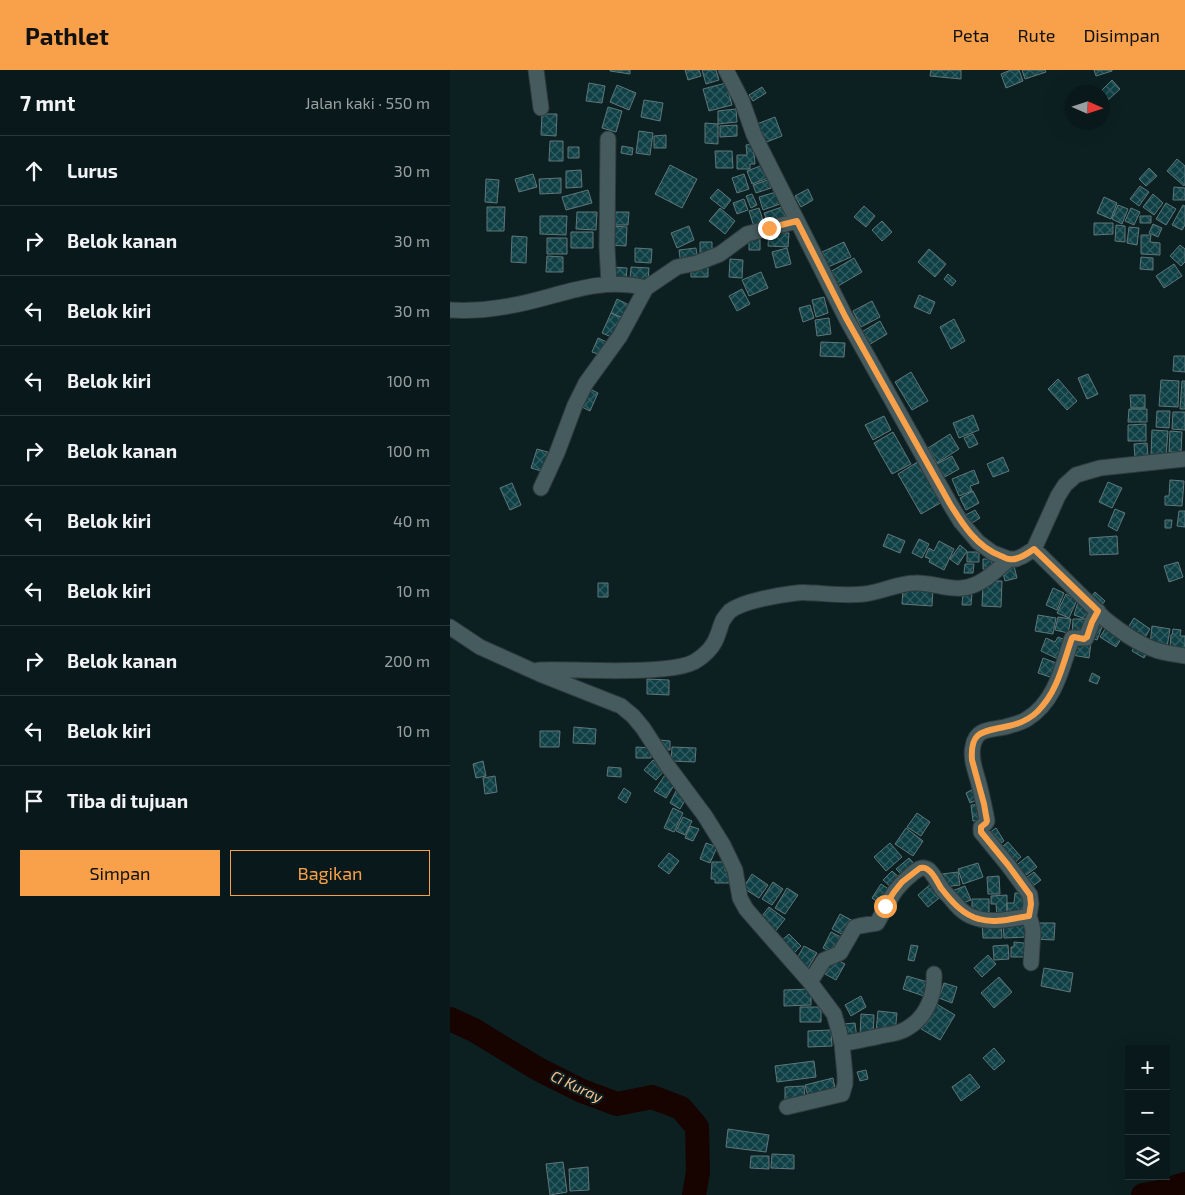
<!DOCTYPE html>
<html lang="id">
<head>
<meta charset="utf-8">
<style>
	body { margin:0; font-family:"Exo 2",sans-serif; background:#122123; color:#f1f3f6 }
	.controls { position:absolute; right:15px; bottom:15px; display:grid; overflow:hidden; border-radius:0px; box-shadow:0 5px 20px #0002 }
	.controls button { width:45px; height:45px; display:grid; place-items:center; padding:0; border:0; border-bottom:1px solid #293739; background:#09181a; color:#f1f3f6; font:25px sans-serif }
	.compass { position:absolute; left:615px; top:15px; width:45px; height:45px; border-radius:50%; background:#09181a; box-shadow:0 5px 20px #0002; rotate:93deg }
	.stop { position:absolute; width:15px; height:15px; margin:-11px; border:4px solid #f8a14a; border-radius:50%; background:#fff }
	.stop.end { background:#f8a14a; border-color:#fff; box-shadow:0 1px 5px #0008 }
	.list { margin:0; padding:0; list-style:none }
	h2 { display:flex; justify-content:space-between; align-items:center; height:65px; margin:0; padding:0 20px; font-size:21px }
	h2 small { font-size:16px; font-weight:400; color:#99a0a2 }
	.list li { display:grid; grid-template-columns:32px 1fr auto; gap:15px; align-items:center; box-sizing:border-box; height:70px; padding:0 20px; border-top:1px solid #293739 }
	.list b { display:block; font-size:19px; white-space:nowrap }
	.list em { font-size:16px; font-style:normal; color:#99a0a2 }
	.actions { display:flex; gap:10px; padding:15px 20px }
	.actions a { flex:1; padding:11px 0; border:1px solid #f8a14a; border-radius:0px; text-align:center; font-size:18px; color:#f8a14a }
	.actions .main { background:#f8a14a; color:#111 }
	.icon { flex:none; width:28px; height:28px; fill:none; stroke:currentColor; stroke-width:2; stroke-linecap:round; stroke-linejoin:round }
	.map { position:relative; flex:none; width:735px; height:1125px; overflow:hidden }
	header { display:flex; align-items:center; gap:30px; box-sizing:border-box; height:70px; padding:0 25px; background:#f8a14a; color:#111 }
	header strong { font-size:24px }
	nav { display:flex; gap:28px; margin-inline-start:auto; font-size:18px }
	main { display:flex }
	aside { flex:1; background:#09181a }
	.map>svg:first-child { display:block }
</style>
</head>
<body>
<header>
<strong>Pathlet</strong>
<nav><a>Peta</a><a>Rute</a><a>Disimpan</a></nav>
</header>
<main>
<aside>
<h2>7 mnt<small>Jalan kaki · 550 m</small></h2>
<ul class="list">
<li><svg class="icon" aria-label="ahead" viewBox="0 0 24 24"><path d="M12 20V5M6 11l6-6 6 6"/></svg><div><b>Lurus</b></div><em>30 m</em></li>
<li><svg class="icon" aria-label="right" viewBox="0 0 24 24"><path d="M7 20v-9h11M14 6l5 5-5 5"/></svg><div><b>Belok kanan</b></div><em>30 m</em></li>
<li><svg class="icon" aria-label="left" viewBox="0 0 24 24"><path d="M17 20v-9H6M10 6l-5 5 5 5"/></svg><div><b>Belok kiri</b></div><em>30 m</em></li>
<li><svg class="icon" aria-label="left" viewBox="0 0 24 24"><path d="M17 20v-9H6M10 6l-5 5 5 5"/></svg><div><b>Belok kiri</b></div><em>100 m</em></li>
<li><svg class="icon" aria-label="right" viewBox="0 0 24 24"><path d="M7 20v-9h11M14 6l5 5-5 5"/></svg><div><b>Belok kanan</b></div><em>100 m</em></li>
<li><svg class="icon" aria-label="left" viewBox="0 0 24 24"><path d="M17 20v-9H6M10 6l-5 5 5 5"/></svg><div><b>Belok kiri</b></div><em>40 m</em></li>
<li><svg class="icon" aria-label="left" viewBox="0 0 24 24"><path d="M17 20v-9H6M10 6l-5 5 5 5"/></svg><div><b>Belok kiri</b></div><em>10 m</em></li>
<li><svg class="icon" aria-label="right" viewBox="0 0 24 24"><path d="M7 20v-9h11M14 6l5 5-5 5"/></svg><div><b>Belok kanan</b></div><em>200 m</em></li>
<li><svg class="icon" aria-label="left" viewBox="0 0 24 24"><path d="M17 20v-9H6M10 6l-5 5 5 5"/></svg><div><b>Belok kiri</b></div><em>10 m</em></li>
<li><svg class="icon" aria-label="arrive" viewBox="0 0 24 24"><path d="M6 21V4h12l-3 4 3 4H6"/></svg><div><b>Tiba di tujuan</b></div></li>
</ul>
<div class="actions"><a class="main">Simpan</a><a>Bagikan</a></div>
</aside>
<div class="map">
<svg width="735" height="1125" viewBox="0 0 735 1125">
	<defs>
		<pattern id="building-cross-hatch" width="8" height="8" patternUnits="userSpaceOnUse" patternTransform="scale(1.25)"><rect width="8" height="8" fill="#0f4045"/><path d="M0 0l8 8M0 8l8-8" fill="none" stroke="#315c60"/></pattern>
	</defs>
	<rect width="100%" height="100%" fill="#0c2022"/>
	<g fill="none" stroke-linecap="round" stroke-linejoin="round">
		<path stroke="#170400" stroke-width="24" d="M0 949 24 960 88 999 132 1021 167 1034 202 1027 231 1038 247 1057 248 1102 244 1125
			M693 1125 710 1122 735 1114"/>
	</g>
	<path fill="url(#building-cross-hatch)" stroke="#607679" d="M160 0H180V4L160 1Z
		M235 0H249L251 6 238 10Z
		M252 0H266L269 10 256 14Z
		M481 0H511V9L480 6Z
		M561 0H569L573 11 556 18 551 4Z
		M572 0H595L596 2 575 9Z
		M644 0H662V1L646 6Z
		M662 10 670 19 658 30 652 25V22H650Z
		M139 13 155 16 152 33 136 31Z
		M276 13 282 35 259 41 253 19Z
		M167 15 186 23 179 40 160 32Z
		M312 17 316 23 303 31 299 25Z
		M194 30 213 33 210 51 191 47Z
		M158 37 172 41 166 62 152 58Z
		M286 39 287 52 268 54V41Z
		M92 44H107L106 66 91 65Z
		M325 47 332 66 314 73 307 54Z
		M255 53 268 54V74L255 73Z
		M287 55V66L270 67V56Z
		M189 61 203 63 200 85 186 83Z
		M216 65V78H204V66Z
		M100 71H113V91H99Z
		M303 74 305 94H300V99H287V85H297L296 75Z
		M172 76 183 78 182 85 171 83Z
		M118 77H129V88H118Z
		M265 81H282L283 98H266Z
		M727 89 735 96V114L734 116 717 101Z
		M220 95 247 109 232 138 205 124Z
		M313 95 318 108 302 114 297 101Z
		M699 98 707 106 696 116 689 109Z
		M131 100 132 117 116 118V101Z
		M83 104 87 117 69 122 65 109Z
		M294 104 299 119 287 123 282 108Z
		M111 108V123L90 124 89 109Z
		M36 109 49 110 47 133 35 132Z
		M318 110 321 118 306 123 303 115Z
		M690 116 699 122 689 136 680 129Z
		M724 117 735 118V130H723Z
		M268 119 281 130 274 139 260 128Z
		M358 119 363 130 351 137 345 126Z
		M138 120 142 133 116 140 112 127Z
		M326 122 330 134 313 140 309 127Z
		M302 124 307 135 301 138 296 126Z
		M703 124 713 133 704 145 693 137Z
		M654 127 667 133 661 149 647 143Z
		M294 129 298 140 287 144 283 133Z
		M716 133 726 139 716 155 706 149Z
		M668 135 678 139 672 154 662 149Z
		M733 135 735 136V155L732 160 722 155Z
		M414 136 425 146 416 157 404 147Z
		M37 137H55L54 161H37Z
		M332 137 337 150 319 156 314 143Z
		M270 138 285 151 275 164 259 151Z
		M309 138 315 156 305 160 299 141Z
		M681 138 690 142 684 155 675 151Z
		M127 142H147L146 160 126 159Z
		M165 142H179L178 155H165Z
		M90 146H117L116 165 90 164Z
		M690 146H701V153H690Z
		M432 151 442 162 432 171 422 160Z
		M644 153H663V164L644 165Z
		M703 154 712 158 708 167 699 163Z
		M666 155 675 156V172L665 171Z
		M161 156 177 157 176 176 160 175Z
		M239 156 244 170 227 178 221 163Z
		M679 157 689 158 687 175 677 173Z
		M319 161 339 163 338 177 318 176Z
		M121 162H143V178H121Z
		M299 164H310V180H299Z
		M691 165H701L700 172 710 173V185L691 184Z
		M62 166 77 167 76 193 61 192Z
		M97 168H117V184H97Z
		M250 172H262V185H250Z
		M394 172 401 187 378 197 372 182Z
		M730 175 735 179V192L731 196 720 186Z
		M185 178 202 179 201 193 185 192Z
		M246 178 248 192 231 195 229 180Z
		M337 178 341 194 326 198 322 182Z
		M479 179 496 194 485 207 468 192Z
		M97 186 113 187V202H96Z
		M691 187 703 188V200L690 199Z
		M404 188 412 202 388 216 380 202Z
		M280 189 293 190 292 208 279 207Z
		M724 194 732 206 714 218 706 206Z
		M241 195H258V207H241Z
		M163 197 177 198 176 211 163 210Z
		M181 197 199 198 198 211 180 210Z
		M311 202 318 218 299 226 292 210Z
		M498 204 506 211 502 216 494 209Z
		M292 219 300 234 287 241 279 226Z
		M469 225 485 232 480 244 464 237Z
		M374 227 378 243 366 247 362 230Z
		M167 229 181 236 175 249 161 243Z
		M422 231 430 247 411 257 403 241Z
		M360 235 364 248 353 252 349 238Z
		M161 243 175 249 166 269 152 263Z
		M379 248 381 264 367 266 365 250Z
		M504 249 515 271 501 279 490 257Z
		M430 251 437 264 417 276 410 263Z
		M148 268 159 273 153 286 142 282Z
		M371 272 395 273 394 287 370 286Z
		M724 286H735V302L723 301Z
		M461 302 478 331 462 340 445 312Z
		M638 304 648 324 637 329 628 308Z
		M608 309 627 331 617 340 598 319Z
		M711 310 729 311 728 337 709 336Z
		M732 311H735V339H730Z
		M136 317 148 323 140 341 128 335Z
		M680 325H695V338H681Z
		M679 339H697V352H678Z
		M707 341H720L719 358 706 357Z
		M723 342H735V360L722 359Z
		M523 345 529 360 509 368 503 353Z
		M434 346 441 360 423 370 415 355Z
		M696 354V371H678V355Z
		M702 360 718 361 716 386 701 385Z
		M720 361 732 362 731 382H719Z
		M443 362 461 394 442 404 424 373Z
		M500 364 509 379 487 393 478 378Z
		M523 364 528 374 519 378 514 368Z
		M697 373 698 387 685 388 684 374Z
		M87 379 101 383 95 402 81 398Z
		M502 386 509 399 493 408 485 395Z
		M553 387 559 401 543 407 537 394Z
		M469 391 492 432 471 444 448 404Z
		M524 400 529 413 520 416 522 421 509 426 502 409Z
		M720 410 734 411 732 436 715 435V426H719Z
		M658 412 672 418 662 438 649 432Z
		M62 413 71 435 60 440 50 418Z
		M523 421 529 433 516 440 510 428Z
		M665 439 675 443 667 461 658 456Z
		M525 440 530 448 517 456 512 447Z
		M729 441H735V457L727 456Z
		M715 450H722L721 458H715Z
		M438 464 455 471 450 483 433 476Z
		M667 466 668 484 640 485 639 468Z
		M469 469 479 474 472 488 462 483Z
		M489 471 504 479 494 500 479 492 480 489 475 487 479 478 484 481Z
		M510 475 517 481 508 495 500 489Z
		M517 482H529V492H517Z
		M533 489H542V500L533 499Z
		M728 492 733 507 719 512 714 496Z
		M515 494H524L523 503H514Z
		M564 496 567 508 555 511 552 499Z
		M542 511H552L551 537 532 536 533 514H542Z
		M148 513H158V527H148Z
		M453 518 483 519 482 536 452 534Z
		M603 518 614 523 607 540 596 535Z
		M645 522 655 531 650 537 640 528Z
		M513 523H522L521 535H512Z
		M616 524 627 530 619 548 607 543Z
		M628 532 643 538 639 550 624 545Z
		M588 545 606 548 603 564 585 561Z
		M608 547 621 549 618 563 605 560Z
		M684 548 700 559 693 571 676 561Z
		M623 549H635L634 566 622 565Z
		M643 553 652 557 647 570 639 567Z
		M657 556 673 566 666 577 650 567Z
		M702 556 720 559 717 577 700 575Z
		M723 559 731 560 730 566H735V578L720 577 721 565H722Z
		M608 567 618 571 610 590 591 581 596 568 605 572Z
		M625 570 641 573 639 588 622 585Z
		M686 573 699 580 694 588 682 581Z
		M593 588 609 594 603 608 588 603Z
		M642 603 650 607 647 614 639 611Z
		M197 609 219 610V625L197 624Z
		M124 657 146 659 145 674 123 673Z
		M90 661H110L109 677H90Z
		M209 670 220 671V680H208Z
		M186 677 201 678V688H186Z
		M222 677 246 678 245 692 221 691Z
		M203 690 215 700 206 710 194 700Z
		M33 691 36 706 26 708 23 694Z
		M158 697 171 698V707L157 706Z
		M215 705 226 712 216 728 204 721Z
		M45 706 47 722 35 724 33 708Z
		M527 717 532 728 520 733 516 723Z
		M174 718 181 723 176 733 168 728Z
		M227 719 238 725 230 739 220 733Z
		M533 734 535 750 523 751 521 735Z
		M223 738 233 743 224 762 214 758Z
		M467 743 480 752 471 766 457 757Z
		M233 747 242 751 235 765 226 761Z
		M240 756 249 759 243 771 235 768Z
		M456 758 473 771 463 786 445 774Z
		M546 758 554 771 544 778 535 766Z
		M558 772 571 787 561 796 548 780Z
		M256 773 267 777 260 793 250 789Z
		M440 773 452 787 436 801 424 787Z
		M219 783 229 791 219 804 208 796Z
		M578 786 587 797 572 808 564 797Z
		M459 788 467 797 455 808 446 799Z
		M262 792H275V801H280V813H265V809H261Z
		M528 793 533 807 513 814 508 799Z
		M442 801 450 808 441 817 433 810Z
		M508 802 510 815 494 817 492 804Z
		M584 802 591 810 579 819 573 810Z
		M302 804 318 815 309 828 293 818Z
		M549 806 550 824H538L537 807Z
		M323 812 333 819 322 835 312 829Z
		M483 812 494 824 478 837 468 825Z
		M431 814 440 820 431 834 422 828Z
		M515 816 521 830 508 835 502 821Z
		M337 818 348 825 335 844 325 838Z
		M565 823H577L576 845 557 844V833H564Z
		M557 825V847H547L546 834H541V826Z
		M522 829H539V845H522Z
		M319 837 335 849 324 863 308 851Z
		M390 844 403 851 395 866 382 859Z
		M553 851H577L578 867 554 868Z
		M551 852 552 868H533L532 853Z
		M585 853H605L604 870 584 869Z
		M381 862 393 868 386 884 373 878Z
		M339 864 351 876 342 885 330 872Z
		M564 872 574 873V877H577V887H561V877H564Z
		M461 875 468 876 464 891 458 890Z
		M558 875 559 889 544 890 543 876Z
		M354 876 367 883 358 898 346 890Z
		M538 885 546 894 532 907 524 898Z
		M383 888 395 894 386 910 375 904Z
		M594 898 623 903 620 922 591 916Z
		M457 906 481 913 477 927 453 919Z
		M549 907 562 922 544 938 531 923Z
		M494 913 507 917 502 933 489 928Z
		M361 919V935L334 936V920Z
		M411 926 416 937 401 946 395 935Z
		M483 932 505 945 490 970 468 957Z
		M350 937H371V952H350Z
		M428 941 447 943 445 963 426 961Z
		M411 944 424 945 423 966H410Z
		M405 953 407 969 395 970 393 954Z
		M381 960 382 976 358 977V961Z
		M544 978 555 991 544 1000 533 988Z
		M364 991 366 1007 327 1012 325 996Z
		M416 1000 418 1009 410 1011 407 1002Z
		M520 1004 530 1017 511 1031 502 1017Z
		M383 1008 386 1024 359 1030 355 1015Z
		M354 1016 355 1030 335 1031V1017Z
		M278 1059 319 1065 316 1082 276 1077Z
		M322 1084 344 1085V1099L321 1098Z
		M301 1086H319V1099L300 1098Z
		M113 1092 117 1122 100 1125 96 1094Z
		M138 1097 139 1120 120 1121 119 1099Z"/>
	<g fill="none" stroke-linecap="round" stroke-linejoin="round">
		<g stroke="#303a3c" stroke-width="17">
			<path id="street" d="M86 0 91 38
				M276 0 292 31 304 65 396 248 500 434 511 452 528 472 543 483 559 489H566L573 486 584 479 608 426 615 415 626 405 650 398 735 389
				M158 69 157 177 159 214
				M0 240C17 241 36 240 53 237 104 230 143 205 196 218L227 197 247 193 270 184 297 164 347 151
				M91 418 107 383 125 335 136 313 170 266 196 218
				M584 479 655 549C670 561 685 572 703 579 713 583 724 584 735 586
				M0 557 30 577 90 604 171 636 183 646 193 658 217 695 255 746 273 775 285 800 290 828 296 839 360 912 384 944 389 961 392 974 395 1005V1014L392 1024 337 1037
				M89 600C130 599 170 603 211 599 222 598 234 597 244 592 256 585 264 577 268 564 270 559 271 554 273 550 275 547 278 543 280 541 293 531 329 525 346 523 352 522 358 523 365 523 381 524 398 526 414 524 432 522 448 513 466 513 480 512 498 520 511 518 530 517 546 501 559 489
				M581 893 583 861 582 856 579 846 581 834 580 825 558 795 531 762V757L536 753 537 751C535 738 532 726 529 714 526 702 520 689 523 676 526 658 541 660 555 657 562 655 571 653 577 649 606 631 612 597 622 568H636L642 552 648 541
				M360 912 374 890 390 883 405 857 409 856 427 853C439 832 442 820 462 804 467 800 472 795 479 800 484 805 488 813 492 819 495 823 499 826 502 830 508 837 514 844 523 847 540 854 561 849 579 846
				M392 974C405 971 418 969 430 966 439 964 448 964 456 959 476 948 485 926 484 904"/>
		</g>
		<use href="#street" stroke="#465b5e" stroke-width="15"/>
	</g>
	<g fill="none" stroke-linecap="round" stroke-linejoin="round">
		<path stroke="#f8a14a" stroke-width="6" d="M319 158 347 151 396 248 500 434C513 455 527 477 551 486 554 487 556 489 559 489 567 491 577 484 584 479L648 541 642 552 637 567 634 569 624 567 622 568C613 593 608 621 588 641 579 650 566 655 554 657 531 662 520 662 522 690L534 734 537 751 536 753 531 757V762L558 795 580 825 581 834 579 846C564 848 545 854 529 849 513 845 501 831 491 818 487 812 484 803 477 799 474 797 474 798 470 798L452 812 444 822 435 836"/>
	</g>
	<g text-anchor="middle" dominant-baseline="central" stroke-width="4" stroke-linejoin="round" paint-order="stroke">
		<g font-size="15" font-style="italic" fill="#fbc391" stroke="#0c2022">
			<text transform="translate(127 1016) rotate(25)">Ci Kuray</text>
		</g>
	</g>
</svg>
<div class="controls">
<button>+</button>
<button>−</button>
<button><svg class="icon" aria-label="layers" viewBox="0 0 24 24"><path d="M12 4l9 5-9 5-9-5zM3 14l9 5 9-5"/></svg></button>
</div>
<svg class="compass" viewBox="-18 -18 36 36"><path d="M0-13l5 13h-10z" fill="#e53935"/><path d="M0 13l5-13h-10z" fill="#99a0a2"/></svg>
<div class="stop" style="left:435px;top:836px"></div>
<div class="stop end" style="left:319px;top:158px"></div>
</div>
</main>
</body>
</html>
